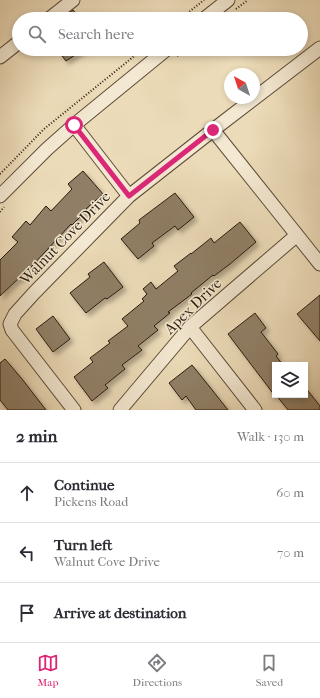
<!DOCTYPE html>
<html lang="en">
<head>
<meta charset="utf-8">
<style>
	body { margin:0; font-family:"IM FELL French Canon",serif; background:#f2f2f3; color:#2b2b33 }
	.controls { position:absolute; right:12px; bottom:12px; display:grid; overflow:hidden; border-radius:0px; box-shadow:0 2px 6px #0003 }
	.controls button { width:36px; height:36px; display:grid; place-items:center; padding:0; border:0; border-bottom:1px solid #e1e1e2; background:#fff; color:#2b2b33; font:20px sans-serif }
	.compass { position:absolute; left:224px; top:68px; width:36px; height:36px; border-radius:50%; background:#fff; box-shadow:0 2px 6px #0003; rotate:321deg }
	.stop { position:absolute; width:12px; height:12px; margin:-9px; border:3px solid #db2777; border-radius:50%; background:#fff }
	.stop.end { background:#db2777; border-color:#fff; box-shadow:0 1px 4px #0008 }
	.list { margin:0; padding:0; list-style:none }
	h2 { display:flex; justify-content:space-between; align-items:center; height:52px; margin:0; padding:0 16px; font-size:17px }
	h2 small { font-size:13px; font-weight:400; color:#7c7c81 }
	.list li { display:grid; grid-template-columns:26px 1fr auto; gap:12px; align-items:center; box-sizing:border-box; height:60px; padding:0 16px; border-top:1px solid #e1e1e2 }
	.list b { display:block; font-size:15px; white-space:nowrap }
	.list p { margin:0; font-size:13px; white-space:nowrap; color:#7c7c81 }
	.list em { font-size:13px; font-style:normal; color:#7c7c81 }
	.icon { flex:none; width:22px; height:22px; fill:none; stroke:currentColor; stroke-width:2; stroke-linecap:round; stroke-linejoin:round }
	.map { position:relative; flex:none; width:320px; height:410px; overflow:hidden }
	.search { position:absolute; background:#fff; box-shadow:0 2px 6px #0003; left:12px; right:12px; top:12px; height:44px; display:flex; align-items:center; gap:10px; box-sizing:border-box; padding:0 14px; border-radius:22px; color:#7c7c81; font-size:15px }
	.sheet { height:232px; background:#fff }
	nav { display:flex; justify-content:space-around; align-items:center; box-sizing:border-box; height:56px; border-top:1px solid #e1e1e2; background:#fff; font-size:11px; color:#7c7c81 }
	nav a { display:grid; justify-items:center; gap:2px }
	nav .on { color:#db2777 }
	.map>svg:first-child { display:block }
</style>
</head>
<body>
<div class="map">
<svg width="320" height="410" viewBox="0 0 320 410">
	<defs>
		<filter id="shadow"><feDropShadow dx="3.5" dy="3.5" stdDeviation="2" flood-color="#0004"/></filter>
	</defs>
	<rect width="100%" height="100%" fill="#ecdbb8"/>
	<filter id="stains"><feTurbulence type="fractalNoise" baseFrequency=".005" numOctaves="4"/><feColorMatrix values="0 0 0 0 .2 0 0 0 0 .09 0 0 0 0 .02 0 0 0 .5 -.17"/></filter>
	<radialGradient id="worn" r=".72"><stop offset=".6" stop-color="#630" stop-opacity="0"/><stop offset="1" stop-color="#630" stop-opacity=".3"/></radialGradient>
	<path fill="#907f66" stroke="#2c1c0e" filter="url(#shadow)" d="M73 10 81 19H62Z
		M57 49H84L66 61Z
		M83 171 103 194 86 209 87 210 72 225 71 224 20 279 19 278 0 296V260L18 242 12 237 26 221 30 225 46 206 51 211 72 189 68 184Z
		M175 193 194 217 178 230 175 226 152 243 154 246 138 259 121 239 140 223 139 220Z
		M240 222 256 242 230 264 214 276 213 275 191 293 192 294 168 312 170 313 154 326 158 330 138 346 142 350 122 365 125 369 105 385 108 388 92 401 74 377 93 362 90 358 110 343 108 341 128 326 122 319 144 301 142 299 147 294 143 289 151 282 156 289 178 271 174 266 191 253V254L211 238 214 243Z
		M104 262 123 287 107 299 105 298 86 313 70 293 90 277 88 274Z
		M320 295V341L297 314Z
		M255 313 266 328 261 332 278 354 276 356 283 365H275V396L228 334Z
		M53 316 70 339 53 352 36 329Z
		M5 359 22 379 46 410H8L0 400V363Z
		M192 365 209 386 228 410H196L186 396 182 400 169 383Z
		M305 387 320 406V410H288L276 395H305Z"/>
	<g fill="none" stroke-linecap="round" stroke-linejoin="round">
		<g stroke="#5c4c38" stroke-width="15">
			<path id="minor" d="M49 19 73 0
				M204 19 228 0
				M0 57 19 42
				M74 125 129 196
				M213 130 320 264
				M0 196 47 149 74 125 167 49
				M190 327 255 410
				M74 410 12 330 10 324 15 314 34 293 129 196 213 130 320 48
				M120 410 190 327 297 235"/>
		</g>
		<path stroke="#2c1c0e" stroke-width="2" stroke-dasharray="1 2" stroke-linecap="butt" d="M236 9 248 0
			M180 19 204 0
			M177 56 186 49
			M0 174 44 129 143 49
			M0 212 4 207"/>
		<use href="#minor" stroke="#f3e8d1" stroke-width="13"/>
	</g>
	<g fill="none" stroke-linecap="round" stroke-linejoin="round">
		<path stroke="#db2777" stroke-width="5" d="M74 125 129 196 213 130"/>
	</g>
	<g text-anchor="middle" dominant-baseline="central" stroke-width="3" stroke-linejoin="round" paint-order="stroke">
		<g font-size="15" fill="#2c1c0e" stroke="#f3e8d1">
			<text transform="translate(65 238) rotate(-46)">Walnut Cove Drive</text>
			<text transform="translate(193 306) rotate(-44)">Apex Drive</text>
		</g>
	</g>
	<rect width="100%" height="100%" filter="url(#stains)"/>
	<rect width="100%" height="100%" fill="url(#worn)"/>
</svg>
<div class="controls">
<button><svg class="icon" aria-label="layers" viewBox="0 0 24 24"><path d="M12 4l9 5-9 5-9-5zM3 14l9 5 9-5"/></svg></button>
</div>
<svg class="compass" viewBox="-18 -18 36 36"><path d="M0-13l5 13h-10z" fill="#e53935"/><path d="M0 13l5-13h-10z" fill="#7c7c81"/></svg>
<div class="stop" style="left:74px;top:125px"></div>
<div class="stop end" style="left:213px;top:130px"></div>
<div class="search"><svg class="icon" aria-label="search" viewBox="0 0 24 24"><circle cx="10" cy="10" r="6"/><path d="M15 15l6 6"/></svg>Search here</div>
</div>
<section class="sheet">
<h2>2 min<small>Walk · 130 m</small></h2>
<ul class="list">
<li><svg class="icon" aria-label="ahead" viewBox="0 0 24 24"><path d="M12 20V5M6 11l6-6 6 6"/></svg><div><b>Continue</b><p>Pickens Road</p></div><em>60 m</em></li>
<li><svg class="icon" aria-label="left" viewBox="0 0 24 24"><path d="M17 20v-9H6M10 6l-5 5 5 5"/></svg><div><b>Turn left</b><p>Walnut Cove Drive</p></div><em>70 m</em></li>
<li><svg class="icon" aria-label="arrive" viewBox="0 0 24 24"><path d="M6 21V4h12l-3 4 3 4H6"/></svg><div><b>Arrive at destination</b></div></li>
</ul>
</section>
<nav>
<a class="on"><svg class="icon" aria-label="map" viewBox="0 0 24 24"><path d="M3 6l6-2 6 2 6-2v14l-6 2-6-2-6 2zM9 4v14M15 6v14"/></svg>Map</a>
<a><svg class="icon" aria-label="directions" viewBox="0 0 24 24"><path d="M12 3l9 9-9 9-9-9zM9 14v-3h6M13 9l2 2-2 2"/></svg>Directions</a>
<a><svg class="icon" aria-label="saved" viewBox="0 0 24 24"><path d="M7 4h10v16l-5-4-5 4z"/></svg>Saved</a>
</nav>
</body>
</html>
